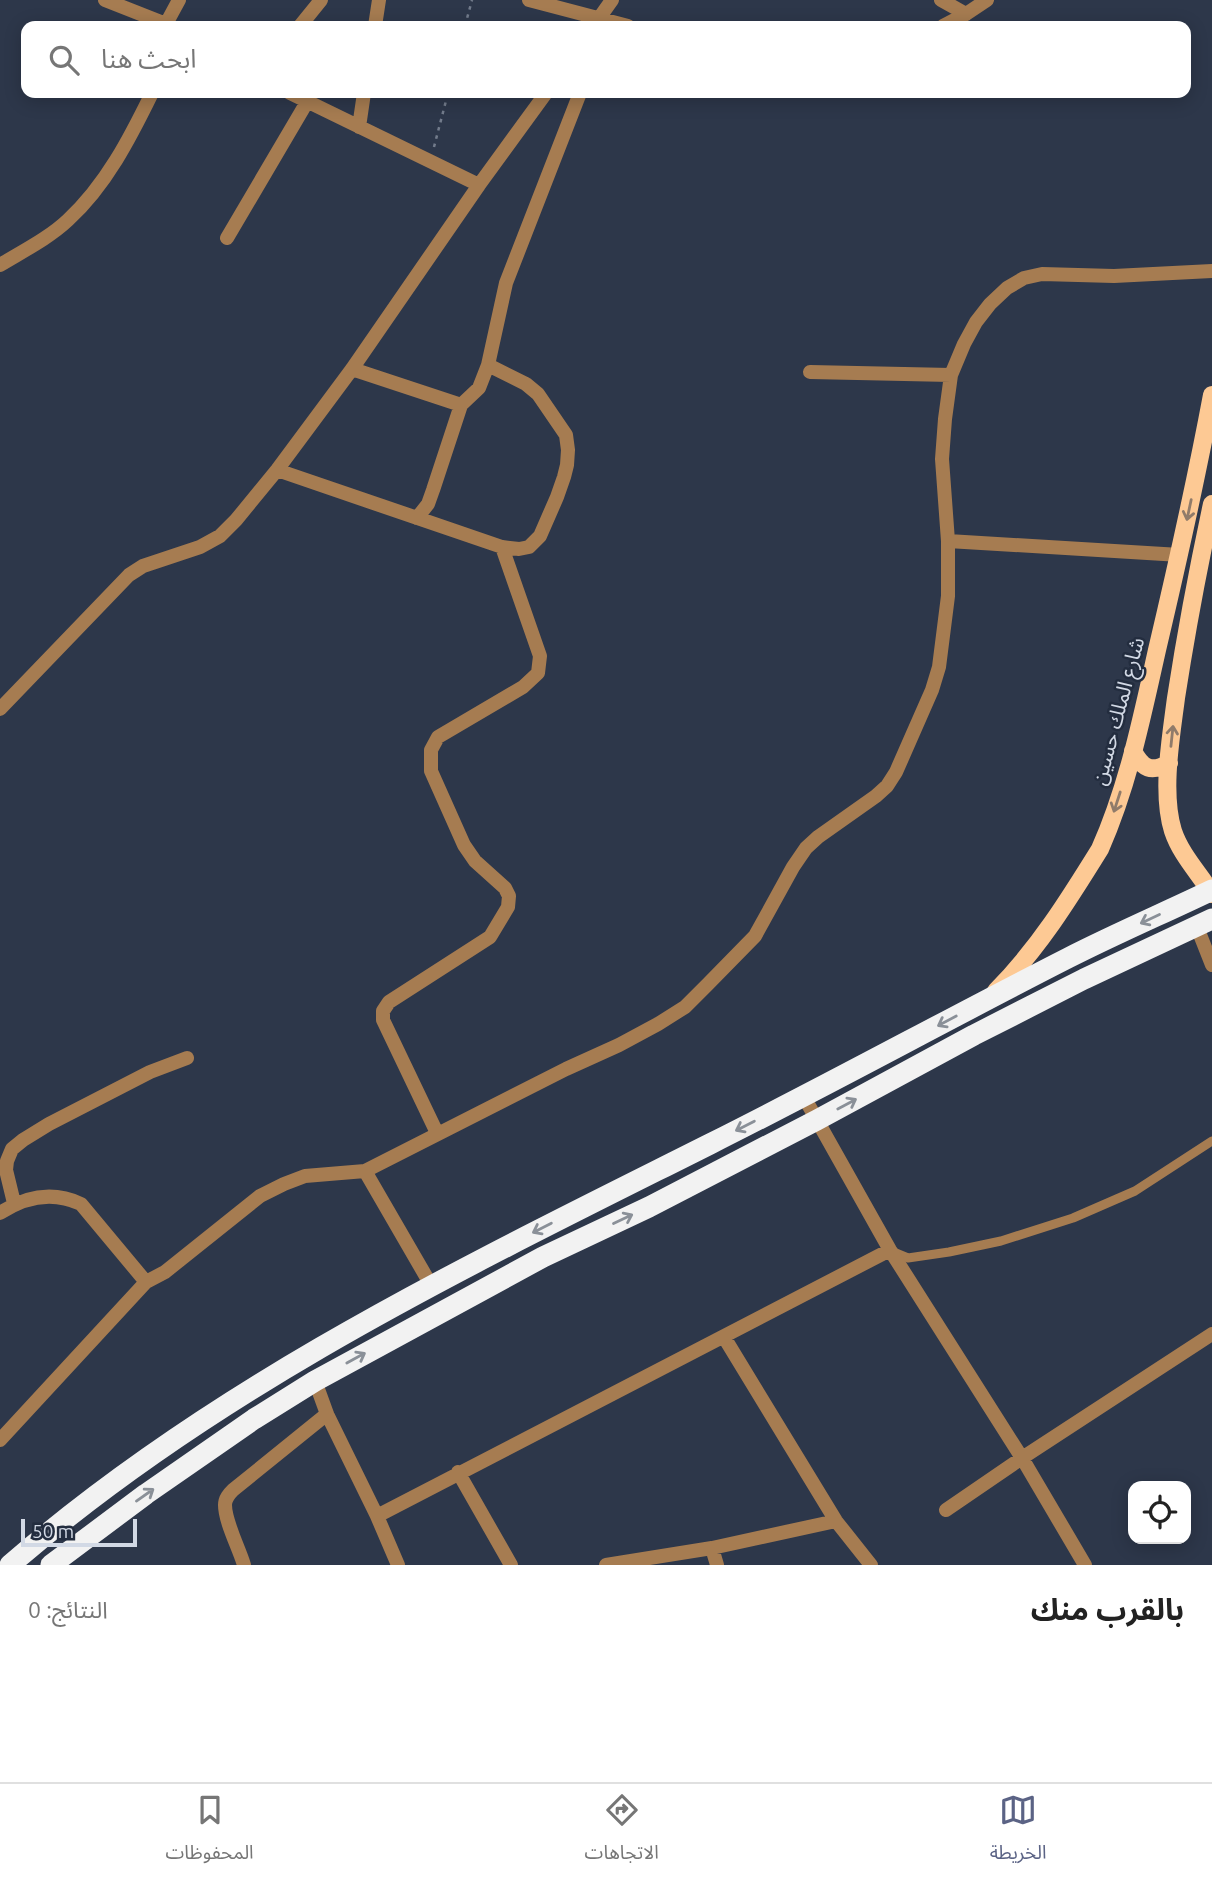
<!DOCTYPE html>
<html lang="ar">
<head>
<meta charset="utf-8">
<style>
	body { margin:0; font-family:Ubuntu,"Noto Sans Arabic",sans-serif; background:#f6f6f6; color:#222; direction:rtl }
	.controls { position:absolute; right:21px; bottom:21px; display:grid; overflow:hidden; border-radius:14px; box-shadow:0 4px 18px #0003 }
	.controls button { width:63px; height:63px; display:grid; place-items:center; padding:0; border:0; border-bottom:2px solid #e0e0e0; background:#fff; color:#222; font:35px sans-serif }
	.scale { position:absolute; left:21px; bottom:18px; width:116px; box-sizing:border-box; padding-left:7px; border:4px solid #d2d9e5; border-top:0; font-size:19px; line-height:24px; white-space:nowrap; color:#d2d9e5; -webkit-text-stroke:5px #232d3f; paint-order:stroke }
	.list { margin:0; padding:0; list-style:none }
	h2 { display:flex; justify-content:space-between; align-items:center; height:91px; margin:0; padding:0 28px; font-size:30px }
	h2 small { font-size:23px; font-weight:400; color:#767676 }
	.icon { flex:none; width:38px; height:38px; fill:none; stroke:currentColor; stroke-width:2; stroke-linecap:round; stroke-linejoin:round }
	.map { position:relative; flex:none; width:1212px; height:1565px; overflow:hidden; direction:ltr }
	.search { position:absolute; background:#fff; box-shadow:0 4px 18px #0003; left:21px; right:21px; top:21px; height:77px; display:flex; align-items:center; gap:18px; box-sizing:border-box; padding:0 24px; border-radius:14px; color:#767676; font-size:26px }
	.sheet { height:217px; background:#fff }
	nav { display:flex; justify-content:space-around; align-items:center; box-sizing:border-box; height:98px; border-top:2px solid #e0e0e0; background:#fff; font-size:19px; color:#767676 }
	nav a { display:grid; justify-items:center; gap:4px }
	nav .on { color:#5b6385 }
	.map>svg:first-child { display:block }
</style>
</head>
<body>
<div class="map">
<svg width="1212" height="1565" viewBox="0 0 1212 1565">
	<rect width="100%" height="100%" fill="#2d374a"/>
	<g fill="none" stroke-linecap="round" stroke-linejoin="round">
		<path stroke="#737c8c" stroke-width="2.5" stroke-dasharray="3.5 5" stroke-linecap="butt" d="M465 26 472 0
			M434 147 448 93"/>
		<path stroke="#a67c51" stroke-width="9" d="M891 1251 908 1258 949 1252 1001 1241 1073 1218 1135 1191 1212 1141"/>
		<path stroke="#a67c51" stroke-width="14" d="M105 0 171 26
			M529 0 628 26
			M941 0 966 14
			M166 24 179 0
			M595 24 612 0
			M300 26 321 0
			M375 26 379 0
			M943 26 966 14 987 0
			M290 93 479 185
			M359 127 364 93
			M227 238 307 102
			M0 265C23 251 49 238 68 220 106 185 130 138 152 93
			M352 369 461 405
			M810 372 951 375
			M277 470 502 547 519 549 529 547 540 536 557 497 564 477 567 465 568 450 566 435 538 394 526 384 488 365
			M417 518 428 504 433 490 461 405 479 388 488 365 506 283 580 93
			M948 541 1180 555
			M0 709 129 575 143 566 200 547 220 536 236 520 277 470 352 369 479 185 546 93
			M1197 927 1212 965
			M804 1097 890 1250 1022 1458 1085 1565
			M437 1133 383 1020V1011L389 1002 490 937 508 907 509 896 505 888 475 861 464 845 431 771V750L438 737 523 687 538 673 540 656 502 547
			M365 1171 431 1285
			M14 1203 6 1170 7 1161 12 1149 23 1140 49 1124 150 1072 187 1058
			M0 1213C26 1196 53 1191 81 1204L146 1282
			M724 1337 836 1521 871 1565
			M315 1381 327 1414 377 1516 398 1565
			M0 1440 146 1282 165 1272 260 1196 284 1184 305 1176 365 1171 566 1069 619 1045 658 1024 685 1007 708 984 755 936 793 867 806 848 818 837 876 796 887 786 896 772 932 690 939 667 948 596V541L942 459 945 419 951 375 964 344 976 322 990 304 1007 288 1024 278 1042 274 1114 276 1212 271
			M458 1472 511 1565
			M946 1510 1022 1458 1212 1334
			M377 1516 890 1250
			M712 1548 717 1565
			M244 1565C239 1548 225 1522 225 1505 225 1498 229 1494 233 1490L327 1414
			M606 1565 712 1548 836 1521"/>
		<path stroke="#fdc994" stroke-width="18" d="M1212 504C1198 569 1186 633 1176 698 1171 737 1161 793 1173 831 1181 855 1199 873 1212 894
			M1133 751C1143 769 1151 773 1169 763
			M996 991C1038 949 1069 899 1100 849 1128 786 1142 717 1157 650 1177 565 1196 481 1212 395"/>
		<path stroke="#f2f2f2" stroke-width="21" d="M10 1565C217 1385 467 1266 710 1144 830 1084 948 1019 1068 958 1115 934 1164 913 1212 890
			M51 1565 146 1494 254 1419 315 1381 543 1257 649 1207 817 1120 974 1035 1084 979 1212 919"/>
	</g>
	<defs><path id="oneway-shaft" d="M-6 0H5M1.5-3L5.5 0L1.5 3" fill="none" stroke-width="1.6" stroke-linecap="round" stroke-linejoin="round" transform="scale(1.75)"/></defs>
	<g stroke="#907b6a">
		<use href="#oneway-shaft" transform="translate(1189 510) rotate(102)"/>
		<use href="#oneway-shaft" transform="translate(1172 736) rotate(-84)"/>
		<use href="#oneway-shaft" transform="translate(1117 802) rotate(108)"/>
	</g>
	<g stroke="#8a9098">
		<use href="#oneway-shaft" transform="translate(1150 919) rotate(155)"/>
		<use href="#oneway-shaft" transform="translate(947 1021) rotate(152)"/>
		<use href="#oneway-shaft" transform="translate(847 1104) rotate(-28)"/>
		<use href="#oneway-shaft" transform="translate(745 1126) rotate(153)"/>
		<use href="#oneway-shaft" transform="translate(623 1219) rotate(-25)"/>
		<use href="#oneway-shaft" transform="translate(542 1228) rotate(153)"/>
		<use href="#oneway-shaft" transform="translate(356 1358) rotate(-29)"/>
		<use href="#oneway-shaft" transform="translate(145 1495) rotate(-35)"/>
	</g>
	<g text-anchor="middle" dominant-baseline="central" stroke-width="5" stroke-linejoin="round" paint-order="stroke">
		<g font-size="21" fill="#d2d9e5" stroke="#232d3f">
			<text transform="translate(1117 711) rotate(-75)">شارع الملك حسين</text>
		</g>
	</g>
</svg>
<div class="controls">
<button><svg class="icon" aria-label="locate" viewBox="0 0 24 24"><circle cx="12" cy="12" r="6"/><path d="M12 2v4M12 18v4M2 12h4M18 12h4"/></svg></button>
</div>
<div class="scale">50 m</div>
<div class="search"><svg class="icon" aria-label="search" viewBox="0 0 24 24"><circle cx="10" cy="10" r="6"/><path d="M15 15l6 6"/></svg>ابحث هنا</div>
</div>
<section class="sheet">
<h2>بالقرب منك<small>النتائج: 0</small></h2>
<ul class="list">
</ul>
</section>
<nav>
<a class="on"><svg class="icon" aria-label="map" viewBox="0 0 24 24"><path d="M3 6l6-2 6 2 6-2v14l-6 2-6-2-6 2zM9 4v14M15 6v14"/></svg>الخريطة</a>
<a><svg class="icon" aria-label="directions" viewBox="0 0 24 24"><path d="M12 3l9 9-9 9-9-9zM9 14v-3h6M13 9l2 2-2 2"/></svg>الاتجاهات</a>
<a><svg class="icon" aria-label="saved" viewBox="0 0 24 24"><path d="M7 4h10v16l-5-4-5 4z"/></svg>المحفوظات</a>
</nav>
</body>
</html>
